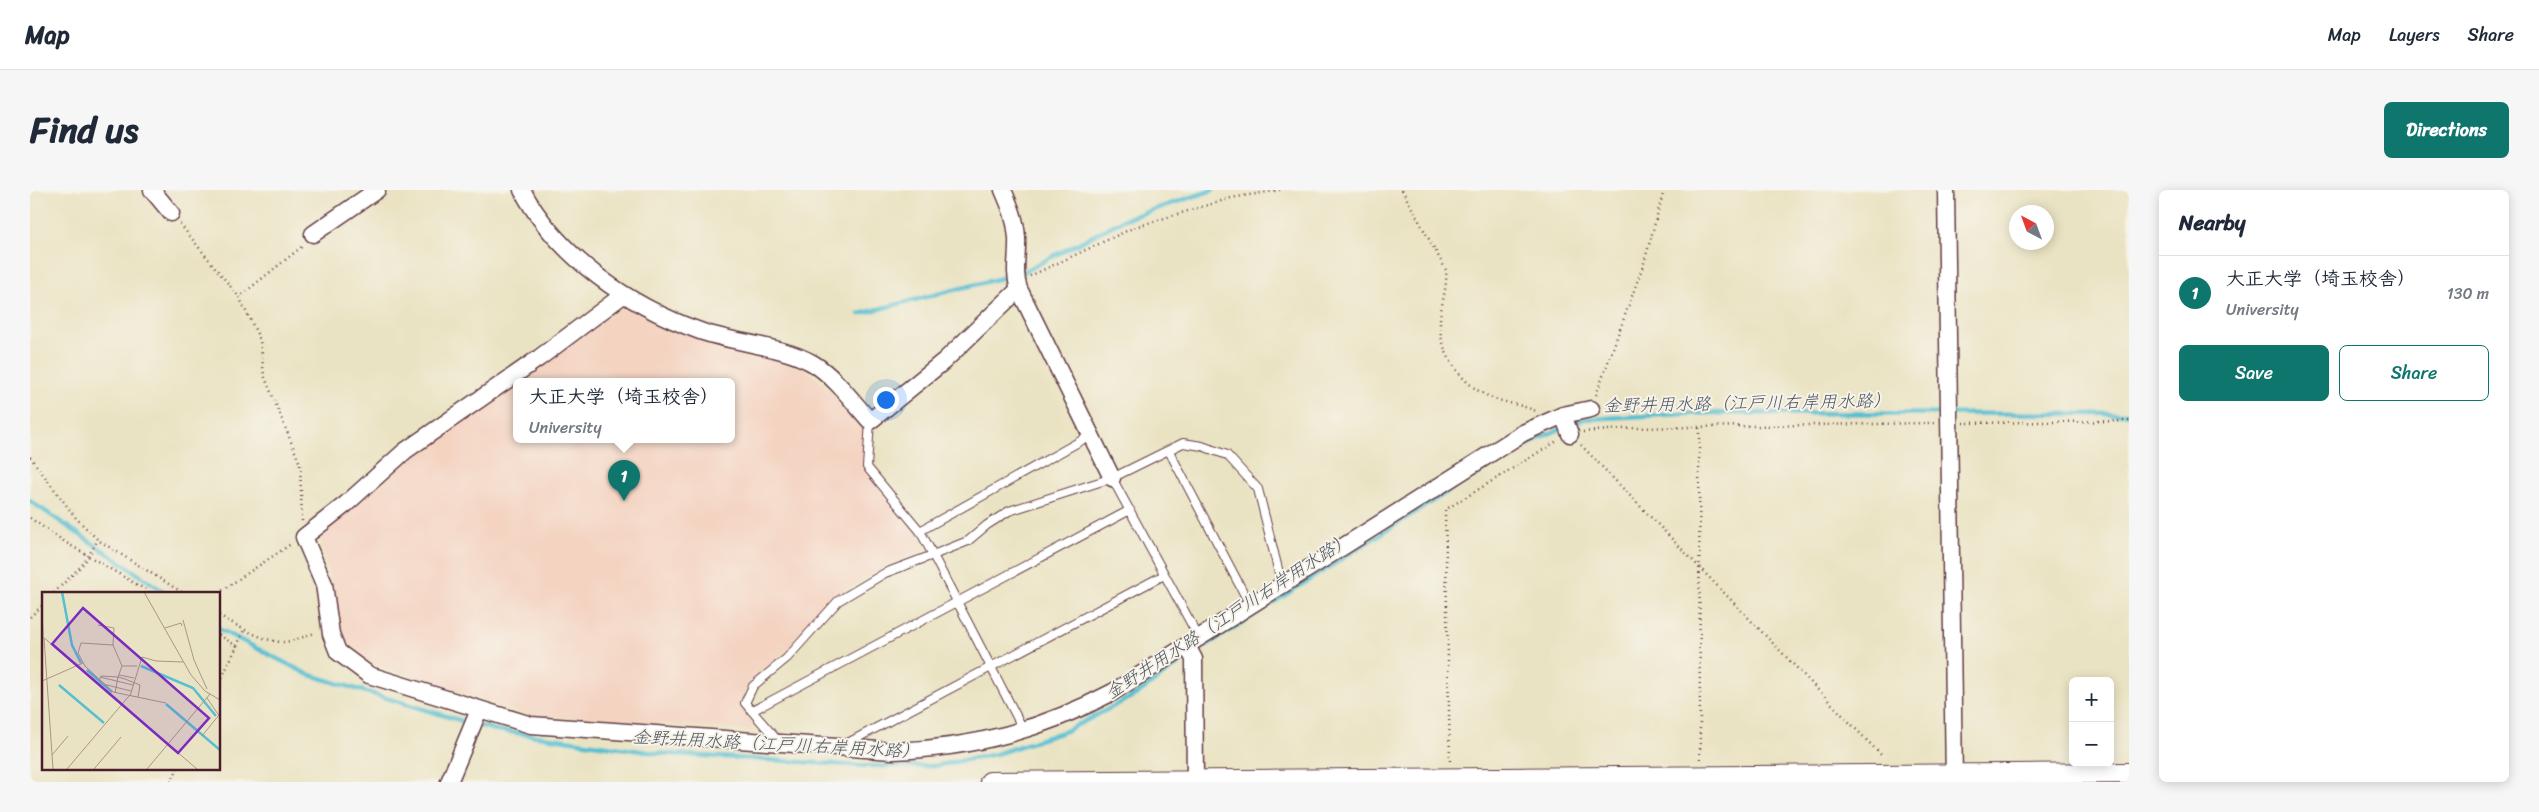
<!DOCTYPE html>
<html lang="en">
<head>
<meta charset="utf-8">
<style>
	body { margin:0; font-family:Sriracha,"Klee One",sans-serif; background:#f6f6f7; color:#1f2937 }
	.controls { position:absolute; right:15px; bottom:15px; display:grid; overflow:hidden; border-radius:8px; box-shadow:0 2px 12px #0003 }
	.controls button { width:45px; height:45px; display:grid; place-items:center; padding:0; border:0; border-bottom:1px solid #e0e1e3; background:#fff; color:#1f2937; font:25px sans-serif }
	.compass { position:absolute; left:1979px; top:15px; width:45px; height:45px; border-radius:50%; background:#fff; box-shadow:0 2px 12px #0003; rotate:319deg }
	.you { position:absolute; left:855px; top:209px; width:18px; height:18px; margin:-12px; border:4px solid #fff; border-radius:50%; background:#1a73e8; box-shadow:0 0 0 8px #1a73e833 }
	.badge { display:grid; place-items:center; width:32px; height:32px; border-radius:50%; background:#0f766e; color:#fff; font-size:16px; font-weight:700 }
	.pin { position:absolute; translate:-50% -41px; filter:drop-shadow(0 1px 2px #0008) }
	.pin::after { content:''; position:absolute; top:26px; width:18px; height:15px; background:inherit; clip-path:polygon(0 0,100% 0,50% 100%) }
	.popup { position:absolute; left:483px; top:188px; width:222px; height:65px; box-sizing:border-box; display:grid; place-content:center; border-radius:8px; background:#fff; filter:drop-shadow(0 1px 4px #0005); font-size:16px; white-space:nowrap; color:#747a83 }
	.popup b { font-size:19px; color:#1f2937 }
	.popup::after { content:''; position:absolute; left:50%; top:100%; margin-left:-10px; border:10px solid transparent; border-top-color:#fff }
	.list { margin:0; padding:0; list-style:none }
	h2 { display:flex; justify-content:space-between; align-items:center; height:65px; margin:0; padding:0 20px; font-size:21px }
	h2 small { font-size:16px; font-weight:400; color:#747a83 }
	.list li { display:grid; grid-template-columns:32px 1fr auto; gap:15px; align-items:center; box-sizing:border-box; height:75px; padding:0 20px; border-top:1px solid #e0e1e3 }
	.list b { display:block; font-size:19px; white-space:nowrap }
	.list p { margin:0; font-size:16px; white-space:nowrap; color:#747a83 }
	.list em { font-size:16px; font-style:normal; color:#747a83 }
	.actions { display:flex; gap:10px; padding:15px 20px }
	.actions a { flex:1; padding:11px 0; border:1px solid #0f766e; border-radius:8px; text-align:center; font-size:18px; color:#0f766e }
	.actions .main { background:#0f766e; color:#fff }
	.map { position:relative; flex:none; width:2099px; height:592px; overflow:hidden; border-radius:8px }
	header { display:flex; align-items:center; gap:30px; box-sizing:border-box; height:70px; padding:0 25px; background:#fff; border-bottom:1px solid #e0e1e3 }
	header strong { font-size:24px }
	nav { display:flex; gap:28px; margin-inline-start:auto; font-size:18px }
	.intro { display:flex; align-items:center; justify-content:space-between; box-sizing:border-box; height:120px; padding:0 30px }
	h1 { margin:0; font-size:35px }
	.button { padding:12px 22px; border-radius:8px; background:#0f766e; color:#fff; font-size:18px; font-weight:700 }
	main { display:flex; gap:30px; padding:0 30px }
	aside { flex:1; background:#fff; border-radius:8px; box-shadow:0 2px 12px #0003 }
	.map>svg:first-child { display:block }
</style>
</head>
<body>
<header>
<strong>Map</strong>
<nav><a>Map</a><a>Layers</a><a>Share</a></nav>
</header>
<div class="intro"><h1>Find us</h1><a class="button">Directions</a></div>
<main>
<div class="map">
<svg width="2099" height="592" viewBox="0 0 2099 592">
	<rect width="100%" height="100%" fill="#f7f3e8"/>
	<filter id="ink" filterUnits="userSpaceOnUse"><feTurbulence type="fractalNoise" baseFrequency=".02" numOctaves="2"/><feDisplacementMap in="SourceGraphic" scale="10" xChannelSelector="R" yChannelSelector="G"/><feConvolveMatrix kernelMatrix="1 2 1 2 8 2 1 2 1" color-interpolation-filters="sRGB"/></filter>
	<filter id="wash" filterUnits="userSpaceOnUse"><feTurbulence type="fractalNoise" baseFrequency=".0096" numOctaves="4" result="noise"/><feDisplacementMap in="SourceGraphic" scale="20" xChannelSelector="R" yChannelSelector="G"/><feGaussianBlur stdDeviation="1.12" result="paint"/><feColorMatrix in="noise" values="0 0 0 0 0 0 0 0 0 0 0 0 0 0 0 0 0 1.4 0 .05"/><feComposite in="paint" operator="in"/></filter>
	<g filter="url(#wash)">
		<rect width="100%" height="100%" fill="#eae3c3"/>
		<path fill="#f4d3c1" d="M590 119 600 120 685 152 775 179 789 190 836 238 834 278 889 347 895 360 854 377 803 406 756 461 719 493 709 514 724 533 719 540 507 526 483 520 347 475 329 467 311 446 307 433 303 397 289 345 377 271 486 192V250H702V192H487Z"/>
		<g fill="none" stroke-linecap="round" stroke-linejoin="round">
			<path stroke="#56bfd2" stroke-width="4.5" d="M991 83 1095 29 1183 0
				M829 124 983 85
				M0 311 136 403
				M189 439 277 484 439 533
				M1164 463 1426 296 1511 247 1555 229 1673 223 2099 224
				M447 535 466 540 625 563 835 576H904L966 564 1036 541 1107 504 1158 467"/>
		</g>
	</g>
	<g filter="url(#ink)">
		<g fill="none" stroke-linecap="round" stroke-linejoin="round">
			<g stroke="#623c42" stroke-width="10">
				<path id="service" d="M1139 261 1220 415
					M1082 288 1169 448
					M890 341 1061 245
					M722 521 1100 320
					M993 539 903 365 938 351 957 335 979 321 1082 288 1153 253 1172 256 1197 265 1228 299 1252 395
					M748 551 715 513 723 496 757 468 808 411 855 383 903 365 890 341 837 277 840 231
					M814 555 1134 385"/>
			</g>
			<g stroke="#623c42" stroke-width="19">
				<path id="minor" d="M122 0 141 23
					M492 0C528 67 599 116 670 141 704 153 754 156 784 174 805 187 823 212 840 231L914 171 989 99
					M973 0C980 16 986 30 987 48 988 65 983 82 989 99L1082 288
					M1916 0 1924 592
					M283 44 347 0
					M593 105 509 168 375 261 316 314 274 347 294 394 301 444 308 462 339 485 501 535 863 561C944 558 1011 540 1083 502L1493 243 1533 225 1561 219
					M1533 225 1540 244
					M1157 456 1164 469 1165 592
					M419 592 449 520"/>
			</g>
			<g stroke="#623c42" stroke-width="22">
				<path id="tertiary" d="M960 592 2099 583"/>
			</g>
			<path stroke="#623c42" stroke-width="2.5" stroke-dasharray="1 4" stroke-linecap="butt" d="M1372 0 1416 80C1418 99 1409 117 1410 137 1411 165 1433 195 1458 206 1473 213 1490 214 1506 221
				M0 3 3 0
				M150 34 209 107
				M1000 86 1105 37 1201 8 1250 0
				M1566 205 1614 73 1634 0
				M1933 233 2099 231
				M1669 238 1670 569
				M1553 242 1605 238 1905 233
				M1551 255 1853 567
				M0 267 46 328 68 350 153 403
				M0 328 35 352 121 403
				M272 331 270 274 234 185 230 150 209 107 274 55
				M24 403 54 373 68 350
				M188 403 261 354
				M189 425C205 435 236 453 254 452 264 451 275 446 285 443
				M0 427 14 414
				M189 445 207 456 189 494
				M207 456 214 440
				M1420 571 1415 320 1527 251
				M141 592 148 578"/>
			<use href="#service" stroke="#fff" stroke-width="8"/>
			<use href="#minor" stroke="#fff" stroke-width="16"/>
			<use href="#tertiary" stroke="#fff" stroke-width="20"/>
		</g>
	</g>
	<g text-anchor="middle" dominant-baseline="central" stroke-width="4" stroke-linejoin="round" paint-order="stroke">
		<g font-size="18" font-style="italic" fill="#4e5765" stroke="#f7f3e8">
			<text transform="translate(1717 213) rotate(-1)">金野井用水路（江戸川右岸用水路）</text>
			<text transform="translate(1198 426) rotate(-33)">金野井用水路（江戸川右岸用水路）</text>
			<text transform="translate(746 554) rotate(3)">金野井用水路（江戸川右岸用水路）</text>
		</g>
	</g>
	<g transform="translate(12 402)">
		<rect width="178" height="178" fill="#eae3c3"/>
		<path fill="none" stroke="#56bfd2" stroke-width="2.5" d="M20 0 30 53 39 71M99 74 151 96 174 124M45 78 70 100M17 93 62 131M124 112 178 158"/>
		<path fill="none" stroke="#aa9586" stroke-width="1" d="M102 0 149 83 163 99 178 108M0 15 1 44M141 28 152 68 165 97M56 33 72 36 71 53 80 74H95M123 36 139 31 140 34M0 44 155 177M2 46 11 177M71 53 39 51 36 61 43 74 71 100 124 111M77 83 92 86M58 85 91 93M0 89 41 71M57 89 59 84 76 85 80 74M61 92 89 99M73 101 76 85 83 87 98 93 96 105M88 104 100 65 114 69 141 70M165 106 178 125M160 144 177 123M10 163 26 144M25 177 87 104M52 177 79 145M105 177 168 102"/>
		<path fill="#7b2cbf" fill-opacity="0.15" stroke="#7b2cbf" stroke-width="2.5" d="M41 16 167 126 136 161 10 52Z"/>
		<rect width="178" height="178" fill="none" stroke="#4a1f2b" stroke-width="2.5"/>
	</g>
</svg>
<div class="controls">
<button>+</button>
<button>−</button>
</div>
<svg class="compass" viewBox="-18 -18 36 36"><path d="M0-13l5 13h-10z" fill="#e53935"/><path d="M0 13l5-13h-10z" fill="#747a83"/></svg>
<div class="you"></div>
<div class="pin badge" style="left:594px;top:311px">1</div>
<div class="popup"><b>大正大学（埼玉校舎）</b>University</div>
</div>
<aside>
<h2>Nearby<small></small></h2>
<ul class="list">
<li><span class="badge">1</span><div><b>大正大学（埼玉校舎）</b><p>University</p></div><em>130 m</em></li>
</ul>
<div class="actions"><a class="main">Save</a><a>Share</a></div>
</aside>
</main>
</body>
</html>
